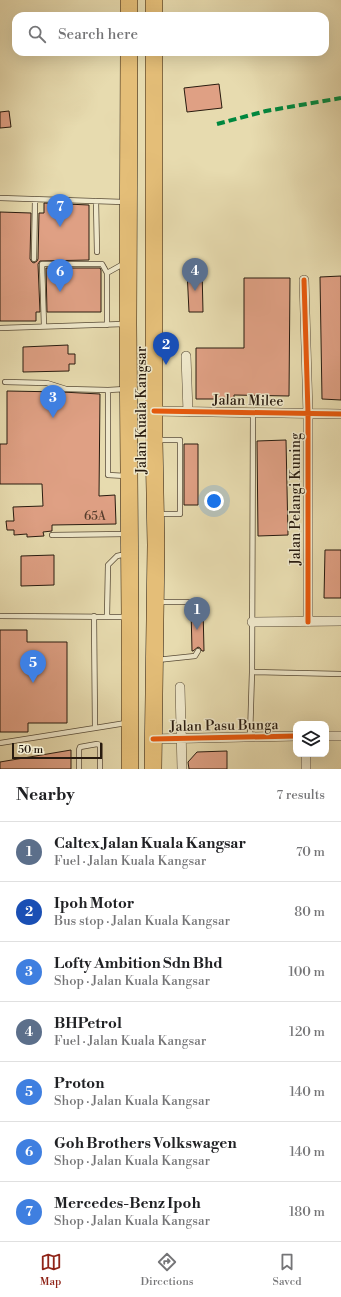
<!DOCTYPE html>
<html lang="en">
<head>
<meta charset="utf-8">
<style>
	body { margin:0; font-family:"Libre Bodoni",serif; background:#f6f6f6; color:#202124 }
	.controls { position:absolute; right:12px; bottom:12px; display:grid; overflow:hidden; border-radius:8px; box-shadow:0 4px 16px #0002 }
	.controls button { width:36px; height:36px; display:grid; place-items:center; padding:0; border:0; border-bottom:1px solid #e0e0e0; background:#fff; color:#202124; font:20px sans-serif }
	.scale { position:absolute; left:12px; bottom:10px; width:90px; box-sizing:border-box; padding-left:4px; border:2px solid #281b0f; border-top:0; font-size:11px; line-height:14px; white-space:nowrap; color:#281b0f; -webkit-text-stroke:3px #efe8cb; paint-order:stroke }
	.you { position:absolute; left:214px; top:501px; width:14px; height:14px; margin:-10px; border:3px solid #fff; border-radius:50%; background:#1a73e8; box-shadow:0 0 0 6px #1a73e833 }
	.badge { display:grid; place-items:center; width:26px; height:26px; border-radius:50%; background:#8f2418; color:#fff; font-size:13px; font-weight:700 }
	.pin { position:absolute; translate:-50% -33px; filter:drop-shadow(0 1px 2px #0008) }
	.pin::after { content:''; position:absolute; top:21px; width:14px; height:12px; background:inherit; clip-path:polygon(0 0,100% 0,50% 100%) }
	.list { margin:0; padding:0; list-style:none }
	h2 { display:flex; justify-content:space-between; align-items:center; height:52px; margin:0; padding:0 16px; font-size:17px }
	h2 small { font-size:13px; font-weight:400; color:#757577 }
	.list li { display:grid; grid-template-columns:26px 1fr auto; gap:12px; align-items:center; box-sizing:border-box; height:60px; padding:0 16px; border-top:1px solid #e0e0e0 }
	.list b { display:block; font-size:15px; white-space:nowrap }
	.list p { margin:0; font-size:13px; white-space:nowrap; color:#757577 }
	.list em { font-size:13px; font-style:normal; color:#757577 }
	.icon { flex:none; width:22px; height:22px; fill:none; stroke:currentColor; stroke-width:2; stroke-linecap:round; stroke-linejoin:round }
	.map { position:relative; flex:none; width:341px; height:769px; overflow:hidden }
	.search { position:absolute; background:#fff; box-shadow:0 4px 16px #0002; left:12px; right:12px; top:12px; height:44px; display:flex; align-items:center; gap:10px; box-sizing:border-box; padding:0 14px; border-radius:12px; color:#757577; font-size:15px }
	.sheet { height:472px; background:#fff }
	nav { display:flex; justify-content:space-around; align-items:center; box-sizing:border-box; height:56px; border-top:1px solid #e0e0e0; background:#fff; font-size:11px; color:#757577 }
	nav a { display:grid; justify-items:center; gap:2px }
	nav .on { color:#8f2418 }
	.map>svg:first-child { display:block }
</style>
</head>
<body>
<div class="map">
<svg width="341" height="769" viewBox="0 0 341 769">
	<rect width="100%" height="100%" fill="#e7dbaf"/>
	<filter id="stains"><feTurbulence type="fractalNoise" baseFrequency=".005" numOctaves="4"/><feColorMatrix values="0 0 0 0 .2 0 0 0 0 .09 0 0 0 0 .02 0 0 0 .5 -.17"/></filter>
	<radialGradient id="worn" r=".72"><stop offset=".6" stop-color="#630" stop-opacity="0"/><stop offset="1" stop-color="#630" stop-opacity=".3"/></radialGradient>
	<path fill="#dfa084" stroke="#281b0f" d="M219 84 222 108 187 112 184 88Z
		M9 111 11 127 0 128V112Z
		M44 203 89 205V260L40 261 38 264 40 312H36V321H0V212L31 213 30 259 32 262 34 263 37 261 38 259 39 213H44Z
		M46 268H100L101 270V312H47Z
		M202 269 203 312H189L187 270Z
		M341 276V400L322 399 320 277Z
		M244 278H290L289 396 234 395V399H196V348H244Z
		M68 345V354H75V364H69V371L23 372V347Z
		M7 391 62 392 100 394 99 496 115 495 116 524 52 525V531L43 532 44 536 27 537V534L14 535V530H7L6 521H14L13 507 43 506 42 484H0V444H7Z
		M286 440 288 535 258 536 257 441Z
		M184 444H198V505H184Z
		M325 550H341V598H324Z
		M54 555V585L21 586V556Z
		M202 608H203L204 651H202L200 648 198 647 193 651H192L191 609 198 612Z
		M0 630H27V642H67V723H28V732H0Z
		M71 750V769H0V762Z
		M227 751V769H189L188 762 197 752Z"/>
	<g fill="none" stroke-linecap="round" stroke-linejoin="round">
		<g stroke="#584b37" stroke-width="6">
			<path id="lane" d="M0 198 124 202
				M96 201 97 252
				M34 259 35 199
				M107 325V273L125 263
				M44 326 42 264H102L107 273
				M0 328 124 324
				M5 382 47 383 66 389 108 390
				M253 413 252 672 341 674
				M157 440H180V514H159
				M126 476 108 475V390L126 389
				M52 535 126 534
				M159 602H188L198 608
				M0 616 127 617
				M94 616 95 728 126 723
				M107 616 108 565 117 556 126 554
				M157 660 195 656 198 651
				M250 737 252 672
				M0 743 95 728
				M79 769V750L80 747 97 744 100 745V769"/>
		</g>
		<g stroke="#584b37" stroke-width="10">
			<path id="street" d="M304 280 308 413V622
				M186 356 188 412
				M154 411 341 414
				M252 622 341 621
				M180 687 182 769
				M326 736H341
				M153 739 296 736
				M306 754V769"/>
		</g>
		<g stroke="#281b0f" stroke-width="18">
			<path id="highway" d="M154 0V16
				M129 16V0
				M129 52 128 324 130 617V769
				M153 769 156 545 154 440V52"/>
		</g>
		<use href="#lane" stroke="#efe8cb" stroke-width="4.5"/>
		<use href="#street" stroke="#efe8cb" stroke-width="9"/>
		<use href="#highway" stroke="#e4be78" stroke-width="17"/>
		<path stroke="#00873e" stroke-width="4" stroke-dasharray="8 4" stroke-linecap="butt" d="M217 124 266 111 341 98"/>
		<g stroke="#efe8cb" stroke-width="8">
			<path id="cycleway" d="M304 280 308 413V622
				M154 411 341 414
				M153 739 296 736"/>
		</g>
		<use href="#cycleway" stroke="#e8590c" stroke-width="5"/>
	</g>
	<g text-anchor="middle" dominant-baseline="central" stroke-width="3" stroke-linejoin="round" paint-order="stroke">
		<g font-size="12" fill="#563c2c">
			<text x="95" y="516">65A</text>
		</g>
		<g font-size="14" fill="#281b0f" stroke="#efe8cb">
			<text transform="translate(248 401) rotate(1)">Jalan Milee</text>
			<text transform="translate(142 410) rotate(-90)">Jalan Kuala Kangsar</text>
			<text transform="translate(296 499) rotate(-90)">Jalan Pelangi Kuning</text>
			<text transform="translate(224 726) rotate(-1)">Jalan Pasu Bunga</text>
		</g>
	</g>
	<rect width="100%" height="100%" filter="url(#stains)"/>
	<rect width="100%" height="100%" fill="url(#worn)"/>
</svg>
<div class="controls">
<button><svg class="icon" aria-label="layers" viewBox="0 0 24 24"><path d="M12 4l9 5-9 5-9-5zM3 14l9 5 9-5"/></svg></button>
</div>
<div class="scale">50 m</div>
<div class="you"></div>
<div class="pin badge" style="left:197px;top:630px;background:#5c6f8a">1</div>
<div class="pin badge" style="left:166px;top:365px;background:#1a4fb4">2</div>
<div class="pin badge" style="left:53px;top:418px;background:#3f7fe0">3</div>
<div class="pin badge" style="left:195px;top:291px;background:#5c6f8a">4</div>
<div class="pin badge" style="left:33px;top:683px;background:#3f7fe0">5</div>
<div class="pin badge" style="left:60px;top:292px;background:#3f7fe0">6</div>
<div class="pin badge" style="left:60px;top:227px;background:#3f7fe0">7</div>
<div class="search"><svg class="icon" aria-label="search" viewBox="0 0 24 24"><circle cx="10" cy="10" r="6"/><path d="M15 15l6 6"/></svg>Search here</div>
</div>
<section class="sheet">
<h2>Nearby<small>7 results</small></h2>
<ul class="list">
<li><span class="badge" style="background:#5c6f8a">1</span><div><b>Caltex Jalan Kuala Kangsar</b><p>Fuel · Jalan Kuala Kangsar</p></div><em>70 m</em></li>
<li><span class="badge" style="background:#1a4fb4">2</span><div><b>Ipoh Motor</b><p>Bus stop · Jalan Kuala Kangsar</p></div><em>80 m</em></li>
<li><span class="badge" style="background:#3f7fe0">3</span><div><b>Lofty Ambition Sdn Bhd</b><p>Shop · Jalan Kuala Kangsar</p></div><em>100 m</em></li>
<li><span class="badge" style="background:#5c6f8a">4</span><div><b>BHPetrol</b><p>Fuel · Jalan Kuala Kangsar</p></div><em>120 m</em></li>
<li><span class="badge" style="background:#3f7fe0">5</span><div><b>Proton</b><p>Shop · Jalan Kuala Kangsar</p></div><em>140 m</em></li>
<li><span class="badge" style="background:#3f7fe0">6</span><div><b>Goh Brothers Volkswagen</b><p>Shop · Jalan Kuala Kangsar</p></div><em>140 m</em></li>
<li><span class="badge" style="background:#3f7fe0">7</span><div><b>Mercedes-Benz Ipoh</b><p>Shop · Jalan Kuala Kangsar</p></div><em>180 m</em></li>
</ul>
</section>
<nav>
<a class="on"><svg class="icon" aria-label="map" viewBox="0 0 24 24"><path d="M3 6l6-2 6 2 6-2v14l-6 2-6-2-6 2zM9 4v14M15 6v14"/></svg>Map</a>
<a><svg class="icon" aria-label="directions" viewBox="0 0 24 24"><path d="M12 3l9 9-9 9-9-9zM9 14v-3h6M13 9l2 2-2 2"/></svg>Directions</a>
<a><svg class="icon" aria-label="saved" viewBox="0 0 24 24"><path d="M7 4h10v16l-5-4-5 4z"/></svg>Saved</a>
</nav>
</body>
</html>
